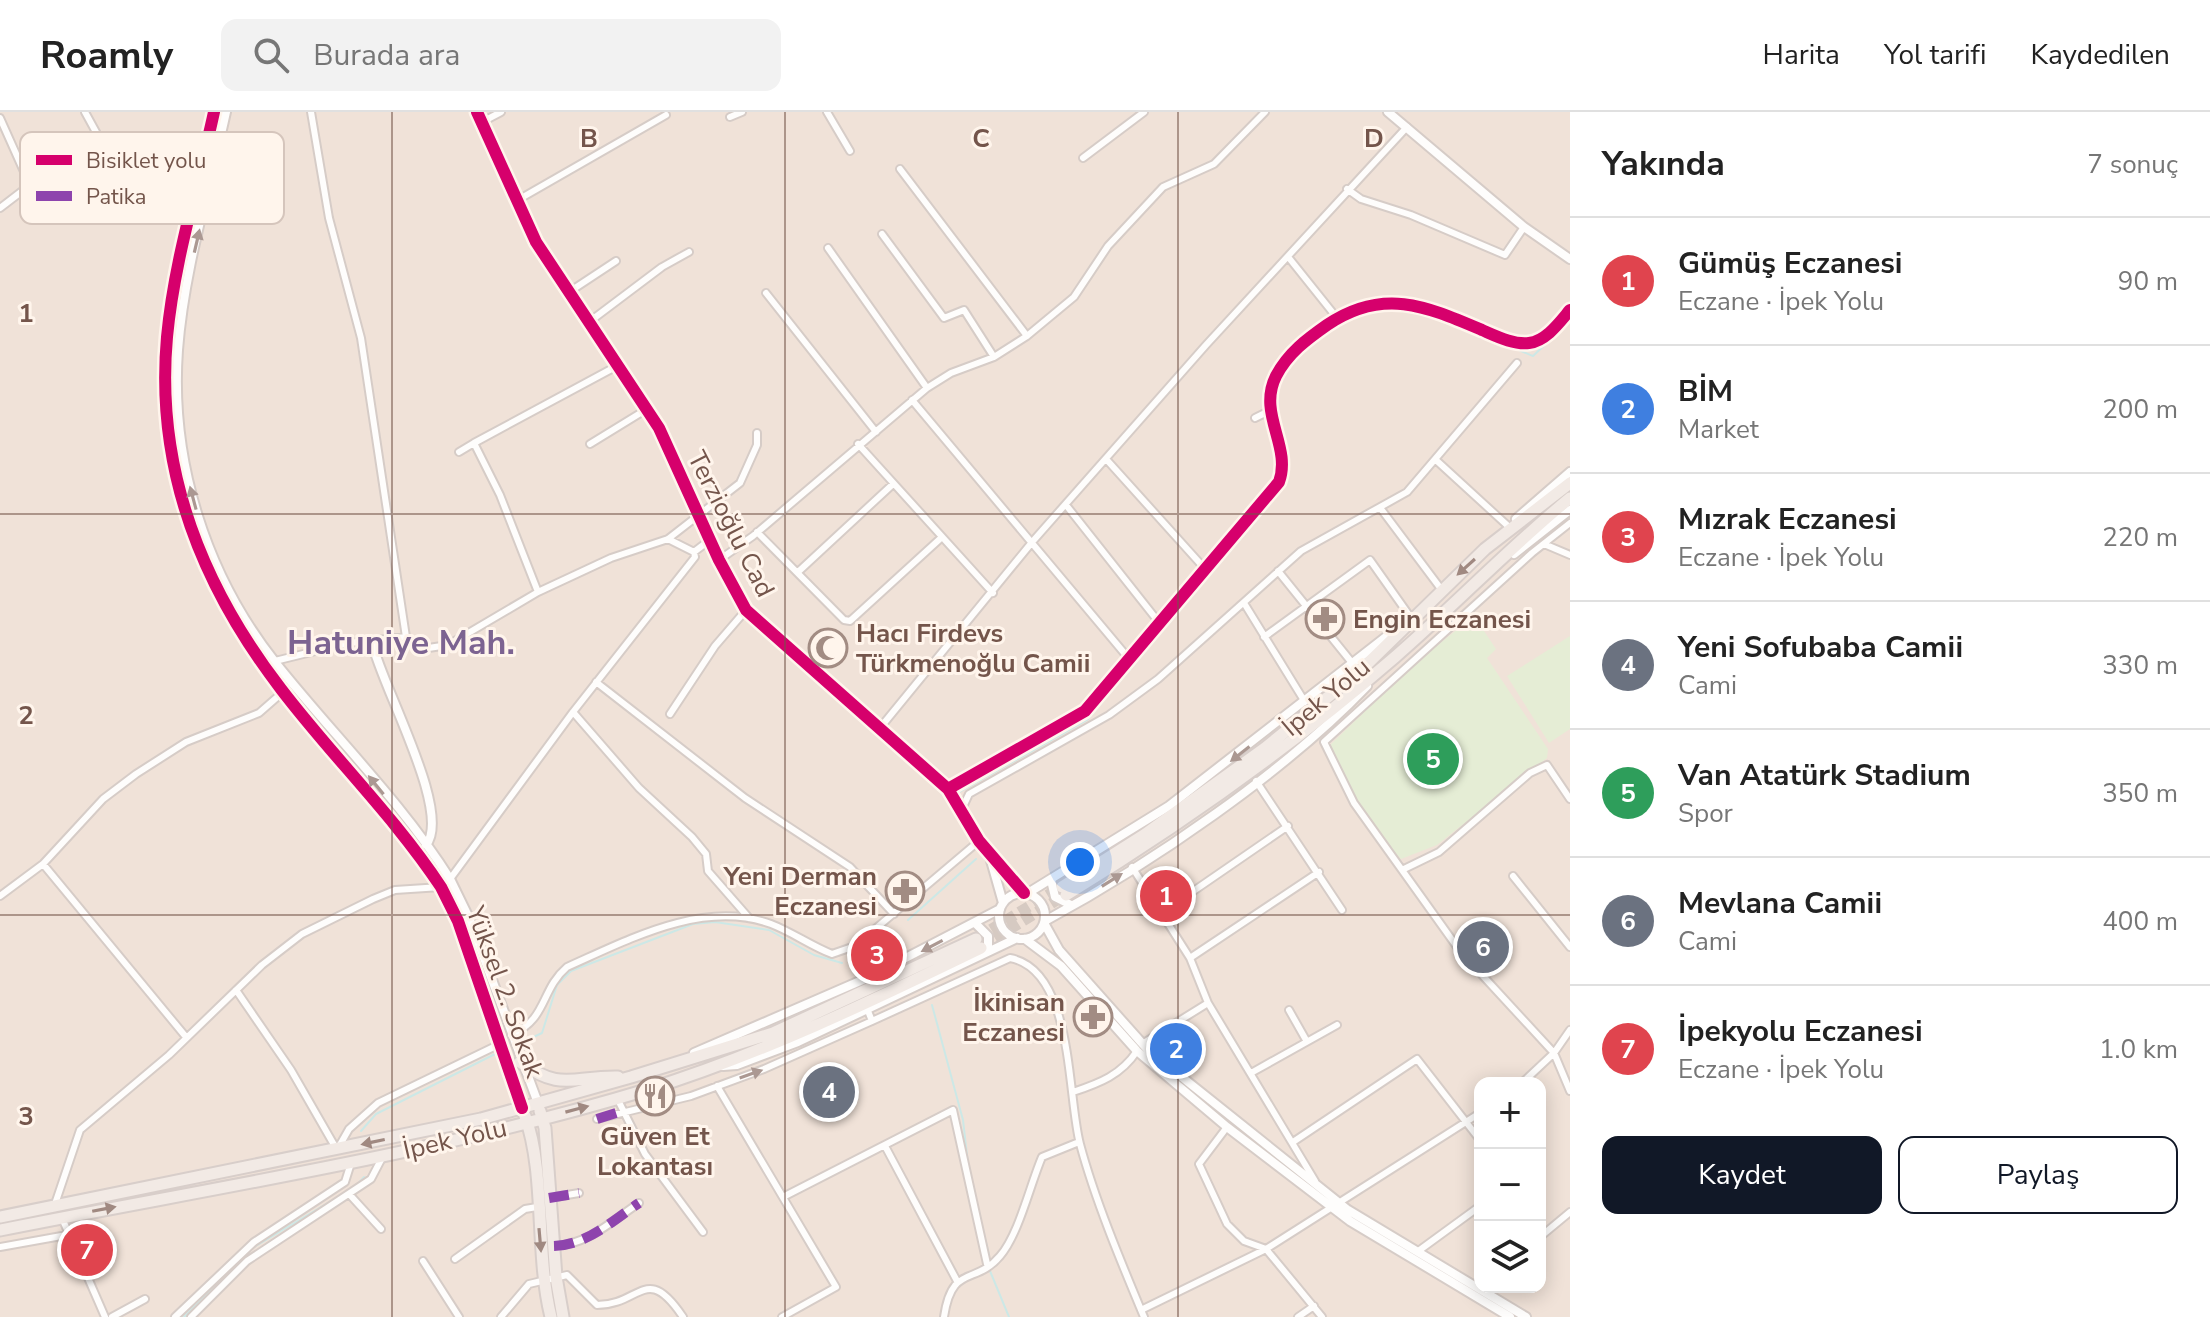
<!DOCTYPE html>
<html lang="tr">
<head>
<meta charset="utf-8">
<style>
	body { margin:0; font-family:"Nunito Sans",sans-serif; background:#f2f2f2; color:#222 }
	.controls { position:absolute; right:24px; bottom:24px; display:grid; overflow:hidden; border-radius:16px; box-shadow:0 4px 20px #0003 }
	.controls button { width:72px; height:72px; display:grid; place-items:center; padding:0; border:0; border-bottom:2px solid #e0e0e0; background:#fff; color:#222; font:40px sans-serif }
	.you { position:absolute; left:1080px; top:750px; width:28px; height:28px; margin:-20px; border:6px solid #fff; border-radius:50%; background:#1a73e8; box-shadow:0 0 0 12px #1a73e833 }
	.badge { display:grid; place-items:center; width:52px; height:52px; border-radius:50%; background:#111827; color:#fff; font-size:26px; font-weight:700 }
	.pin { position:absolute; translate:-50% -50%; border:4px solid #fff; box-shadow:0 2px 8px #0006 }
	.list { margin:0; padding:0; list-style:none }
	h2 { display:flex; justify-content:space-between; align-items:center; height:104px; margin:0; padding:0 32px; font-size:34px }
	h2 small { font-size:26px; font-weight:400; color:#767676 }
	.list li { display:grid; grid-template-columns:52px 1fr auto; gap:24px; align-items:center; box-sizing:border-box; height:128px; padding:0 32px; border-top:2px solid #e0e0e0 }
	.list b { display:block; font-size:30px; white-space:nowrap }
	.list p { margin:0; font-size:26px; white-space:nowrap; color:#767676 }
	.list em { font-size:26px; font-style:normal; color:#767676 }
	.actions { display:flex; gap:16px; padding:24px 32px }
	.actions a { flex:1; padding:18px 0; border:2px solid #111827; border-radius:16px; text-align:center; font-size:28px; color:#111827 }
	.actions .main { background:#111827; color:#fff }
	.icon { flex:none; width:44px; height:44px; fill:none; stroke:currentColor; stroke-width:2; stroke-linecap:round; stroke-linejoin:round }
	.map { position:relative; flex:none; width:1570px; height:1205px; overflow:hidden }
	header { display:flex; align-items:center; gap:48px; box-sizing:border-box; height:112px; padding:0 40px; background:#fff; border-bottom:2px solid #e0e0e0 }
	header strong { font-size:38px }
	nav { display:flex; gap:44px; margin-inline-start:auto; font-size:28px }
	.search { width:560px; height:72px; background:#f2f2f2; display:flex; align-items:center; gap:20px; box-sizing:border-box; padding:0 28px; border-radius:16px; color:#767676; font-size:30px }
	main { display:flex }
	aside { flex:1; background:#fff }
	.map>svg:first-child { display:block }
</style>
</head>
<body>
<header>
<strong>Roamly</strong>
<div class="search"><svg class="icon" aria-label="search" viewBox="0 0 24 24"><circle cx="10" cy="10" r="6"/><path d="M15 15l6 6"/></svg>Burada ara</div>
<nav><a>Harita</a><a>Yol tarifi</a><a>Kaydedilen</a></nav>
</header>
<main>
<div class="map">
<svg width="1570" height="1205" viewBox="0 0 1570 1205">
	<rect width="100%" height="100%" fill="#f7f1ea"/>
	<path fill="#f0e2d8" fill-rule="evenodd" d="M0 0H1570V1205H0ZM1480 971H1540V1175H1480Z"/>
	<path fill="#e5edd5" d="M1474 504 1496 537 1487 546 1548 637 1547 646 1437 733 1401 747 1369 712 1354 687 1330 633 1414 552Z
		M1570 524V617L1549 631 1507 564Z"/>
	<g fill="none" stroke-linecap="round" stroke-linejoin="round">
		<path stroke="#cce8e6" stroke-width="2" d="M954 683 1087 608 1270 392C1275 384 1285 375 1287 366 1295 343 1274 317 1274 294 1275 269 1293 247 1312 233 1332 217 1356 200 1382 195 1422 187 1495 229 1533 244L1570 209
			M908 808 976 747
			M932 893 963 1008 968 1052
			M527 928 542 921 557 873 571 859 693 812 715 810 769 818 814 843 842 851
			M361 1019 376 1002 495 942
			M357 1073 364 1065
			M978 1097 989 1143
			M990 1159 1009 1205
			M184 1205 251 1137 341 1083"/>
		<path stroke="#d6cac2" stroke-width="11" stroke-dasharray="11 5.5" stroke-linecap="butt" d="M977 826 1061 775
			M981 835 1065 783"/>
		<g stroke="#d6ccc7" stroke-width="10">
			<path id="minor" d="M311 0 329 106 361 226 406 525
				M827 0 850 39
				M730 5 742 0
				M0 6 30 73
				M482 10 501 0
				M1083 46 1144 0
				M900 57 1027 224
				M1347 77 1361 87 1411 103 1505 143 1524 115
				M516 89 666 3
				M0 96 30 73 100 40 102 31 85 0
				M882 122 944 206 964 198 994 245
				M828 136 927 276
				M1289 146 1337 206
				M569 180 616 149
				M766 181 876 320
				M589 210 662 155 689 140
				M912 288 1130 548
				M1255 306 1269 299
				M590 332 647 297
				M858 332 993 481
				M459 340 474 331
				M1106 347 1206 458
				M1437 349 1508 414
				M1066 393 1161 513
				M1381 397 1441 477
				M1570 411 1532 441 1324 630 1354 691 1460 839 1554 941 1570 979
				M757 420 844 508 850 509 942 425
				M668 427 694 440 711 427
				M1544 432 1570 443
				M719 448 753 424 927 276 951 261 994 245 1027 224 1074 185 1108 134 1163 75 1214 52 1265 0
				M1278 459 1353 552
				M798 460 893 372
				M538 480 500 383 474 331 617 254
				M1244 491 1305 590
				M1264 525 1370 448 1411 506
				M275 549 348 531 406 525 422 537 448 533 538 480 611 446 668 427 740 371 757 333V321
				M596 570 745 686 850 755 894 802
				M573 600 639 676 692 725 706 742 708 759 749 806
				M670 602 715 534 746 498
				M880 616 1033 429 1206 233 1407 15
				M1256 669 1342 798
				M948 677 1085 599 1279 370C1292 334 1257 302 1276 264 1288 241 1307 227 1327 213 1383 175 1426 194 1482 218 1496 224 1514 233 1529 231 1546 229 1559 211 1570 198
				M962 697 969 682 1109 603 1158 567 1301 439 1407 380 1517 251
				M43 752 186 925
				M1132 755 1190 846 1208 891 1315 1069
				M1404 757 1439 740 1530 661 1547 653 1570 687
				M1513 764 1570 835
				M0 784 43 752 103 687 136 662 186 630 259 601 283 580
				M1163 800 1288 714
				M1190 846 1319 760
				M236 878 291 958 337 1038 349 1017 378 991 500 932
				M1289 898 1306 928
				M868 899 872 909 1010 846C1074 858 1067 984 1080 1032 1095 1088 1121 1150 1144 1205
				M511 923C548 907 540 878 567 855 628 828 703 787 771 812 792 820 811 834 832 842L855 834 979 729
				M1142 932 1208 891
				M1251 961 1337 913
				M1522 971 1554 941 1570 918
				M717 974 836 1175 782 1205
				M1073 980C1100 971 1121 963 1137 939
				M617 986 645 1042 703 1120
				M597 1007 691 984 764 957 872 909
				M1227 1015 1199 1052 1227 1112 1244 1129 1266 1137 1322 1205
				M1293 1030 1417 947 1480 1028
				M885 1034 957 1169
				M350 1083 381 1117
				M783 1085 953 998 987 1152
				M549 1086 579 1081
				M54 1095 80 1018 169 943 262 853 302 822 373 787 395 778 441 775 450 767 573 600 695 445 694 440
				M62 1106 105 1205
				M1540 1125 1570 1100
				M554 1134C587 1133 612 1109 639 1091
				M0 1135 67 1123
				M1417 1140 1480 1094
				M455 1147 525 1097 537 1095
				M423 1149 459 1205
				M1141 1198 1266 1137 1480 1001
				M112 1205 145 1187
				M175 1205 254 1130 345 1070 351 1051
				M191 1205 247 1149 371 1067 383 1044
				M501 1205 529 1172 567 1163 597 1193C641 1193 646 1150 683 1205
				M944 1205C952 1151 975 1174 1000 1144 1019 1122 1030 1073 1042 1045L1079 1030
				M1298 1205 1314 1194"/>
		</g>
		<g stroke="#d6ccc7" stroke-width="12">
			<path id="tertiary" d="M214 0C198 74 174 149 167 225 155 357 201 473 281 577 332 644 394 704 441 775L458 809 522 996
				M226 0C209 78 184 158 178 238 170 349 206 463 275 550 332 622 401 689 450 767L469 806 538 991
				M477 0 536 130 659 316 719 448 746 498 948 677 979 729 1024 781
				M1388 0 1524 115 1570 147
				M1516 407 1570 360
				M1514 442 1570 398
				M372 530C380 571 453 700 426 733
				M990 745 1003 791
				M1051 768 1055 785 1071 793
				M1028 781 1169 694 1400 514
				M999 804a23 23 0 1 1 46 0a23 23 0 1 1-46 0Z
				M1045 809C1150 752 1285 660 1367 574
				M975 811 988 824V839
				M1044 811 1059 838 1148 938 1348 1098 1526 1205
				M1025 827 1061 854 1137 939 1227 1015 1350 1109 1510 1205
				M694 941 867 866 1000 797
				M723 954 737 953 798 930 1017 826"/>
		</g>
		<g stroke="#d8ceca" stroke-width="15">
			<path id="trunk" d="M1062 775 1144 723 1265 636 1360 559 1485 437 1570 371
				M1066 783C1182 712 1292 634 1395 545 1455 493 1509 436 1570 386
				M520 950C561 980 573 964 618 965
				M540 999 545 1016 556 1165 563 1205
				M525 1004C546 1061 535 1141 551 1205
				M0 1105 481 1007 631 965 773 921 976 827
				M0 1118C216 1075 435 1042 646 978 762 942 872 889 981 836"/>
		</g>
		<use href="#minor" stroke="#fefdfc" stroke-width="6"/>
		<use href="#tertiary" stroke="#fefdfc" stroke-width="8"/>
		<use href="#trunk" stroke="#f2eae5" stroke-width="11"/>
		<path stroke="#8e44ad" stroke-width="10" stroke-dasharray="20 10" stroke-linecap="butt" d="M597 1007 622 999
			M549 1086 579 1081
			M554 1134C587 1133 612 1109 639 1091"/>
		<g stroke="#fff5ec" stroke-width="17">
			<path id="cycleway" d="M214 0C198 74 174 149 167 225 155 357 201 473 281 577 332 644 394 704 441 775L458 809 522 996
				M477 0 536 130 659 316 719 448 746 498 948 677 979 729 1024 781
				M948 677 1085 599 1279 370C1292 334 1257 302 1276 264 1288 241 1307 227 1327 213 1383 175 1426 194 1482 218 1496 224 1514 233 1529 231 1546 229 1559 211 1570 198"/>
		</g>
		<use href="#cycleway" stroke="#d6006c" stroke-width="12"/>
	</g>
	<defs><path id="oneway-solid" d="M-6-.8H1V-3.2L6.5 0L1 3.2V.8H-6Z" transform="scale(2)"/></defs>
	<g fill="#ab9892">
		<use href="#oneway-solid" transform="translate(197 129) rotate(-77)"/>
		<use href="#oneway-solid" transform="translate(193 386) rotate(-105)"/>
		<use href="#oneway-solid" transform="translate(1240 642) rotate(142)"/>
		<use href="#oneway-solid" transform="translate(376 673) rotate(-129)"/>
		<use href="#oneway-solid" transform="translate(1112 768) rotate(-32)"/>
		<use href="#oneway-solid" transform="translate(932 834) rotate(152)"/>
		<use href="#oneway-solid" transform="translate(751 962) rotate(-19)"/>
	</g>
	<g fill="#a08981">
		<use href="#oneway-solid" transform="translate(1466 455) rotate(138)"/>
		<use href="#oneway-solid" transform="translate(577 997) rotate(-15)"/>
		<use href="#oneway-solid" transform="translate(373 1030) rotate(168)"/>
		<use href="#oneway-solid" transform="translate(104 1097) rotate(-11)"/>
		<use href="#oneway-solid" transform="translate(540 1128) rotate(85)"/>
	</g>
	<path fill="none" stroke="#74554b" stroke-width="2" stroke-opacity="0.55" d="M392 0V1205M785 0V1205M1178 0V1205M0 402H1570M0 803H1570"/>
	<defs>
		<g id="pharmacy-ring" transform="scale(2)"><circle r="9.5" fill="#fff5ec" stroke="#a28c83" stroke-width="1.5"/><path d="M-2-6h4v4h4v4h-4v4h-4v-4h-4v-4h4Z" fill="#a28c83"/></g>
		<g id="mosque-ring" transform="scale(2)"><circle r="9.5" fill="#fff5ec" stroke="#a28c83" stroke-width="1.5"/><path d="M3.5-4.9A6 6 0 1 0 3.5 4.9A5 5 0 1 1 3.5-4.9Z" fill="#a28c83"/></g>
		<g id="restaurant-ring" transform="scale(2)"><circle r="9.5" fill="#fff5ec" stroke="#a28c83" stroke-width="1.5"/><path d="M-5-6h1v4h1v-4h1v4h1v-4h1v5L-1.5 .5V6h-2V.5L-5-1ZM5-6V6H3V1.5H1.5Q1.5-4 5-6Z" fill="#a28c83"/></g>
	</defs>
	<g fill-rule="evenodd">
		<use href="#pharmacy-ring" x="1325" y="507"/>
		<use href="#mosque-ring" x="828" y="536"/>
		<use href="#pharmacy-ring" x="905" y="779"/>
		<use href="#pharmacy-ring" x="1093" y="905"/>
		<use href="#restaurant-ring" x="655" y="984"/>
	</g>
	<g text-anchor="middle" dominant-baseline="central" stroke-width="6" stroke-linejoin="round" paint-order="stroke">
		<g font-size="26" fill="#74554b" stroke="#fff5ec">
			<text transform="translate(731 412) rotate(63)">Terzioğlu Cad</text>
			<text transform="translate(1326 585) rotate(-40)">İpek Yolu</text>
			<text transform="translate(505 880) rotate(70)">Yüksel 2. Sokak</text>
			<text transform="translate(455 1027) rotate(-13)">İpek Yolu</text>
		</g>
		<g font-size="26" font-weight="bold" fill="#74554b" stroke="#fff5ec" text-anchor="start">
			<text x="1353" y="507">Engin Eczanesi</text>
			<text x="856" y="521">Hacı Firdevs<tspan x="856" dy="30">Türkmenoğlu Camii</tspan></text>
			<text x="877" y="764" text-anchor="end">Yeni Derman<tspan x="877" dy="30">Eczanesi</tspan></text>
			<text x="1065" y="890" text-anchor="end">İkinisan<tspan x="1065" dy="30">Eczanesi</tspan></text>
			<text x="655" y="1024" text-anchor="middle">Güven Et<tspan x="655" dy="30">Lokantası</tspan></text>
		</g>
		<g font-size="34" font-weight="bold" fill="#7c6391" stroke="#fff5ec">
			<text x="401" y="531">Hatuniye Mah.</text>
		</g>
	</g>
	<rect x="20" y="20" width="264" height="92" rx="12" fill="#fff5ec" stroke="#d5c5bc" stroke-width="2"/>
	<rect x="36" y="43" width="36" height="10" fill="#d6006c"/>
	<rect x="36" y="79" width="36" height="10" fill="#8e44ad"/>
	<g font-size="22" fill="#74554b">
		<text x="86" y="56">Bisiklet yolu</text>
		<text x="86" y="92">Patika</text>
	</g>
	<g font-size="26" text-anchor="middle" font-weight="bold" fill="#74554b" stroke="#fff5ec" stroke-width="6" stroke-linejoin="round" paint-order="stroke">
		<text x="589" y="35">B</text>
		<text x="981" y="35">C</text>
		<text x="1374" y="35">D</text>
		<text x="26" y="210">1</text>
		<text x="26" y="612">2</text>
		<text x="26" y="1013">3</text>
	</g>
</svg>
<div class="controls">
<button>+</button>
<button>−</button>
<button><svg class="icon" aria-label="layers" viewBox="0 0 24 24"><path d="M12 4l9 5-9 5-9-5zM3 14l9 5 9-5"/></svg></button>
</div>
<div class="you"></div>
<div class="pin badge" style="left:1166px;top:784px;background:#e0444e">1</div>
<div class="pin badge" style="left:1176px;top:937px;background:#3f7fe0">2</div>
<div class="pin badge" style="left:877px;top:843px;background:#e0444e">3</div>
<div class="pin badge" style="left:829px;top:980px;background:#6b7280">4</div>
<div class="pin badge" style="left:1433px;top:647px;background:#2e9e5b">5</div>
<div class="pin badge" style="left:1483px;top:835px;background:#6b7280">6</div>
<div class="pin badge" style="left:87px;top:1138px;background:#e0444e">7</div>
</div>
<aside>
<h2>Yakında<small>7 sonuç</small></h2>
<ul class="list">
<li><span class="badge" style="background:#e0444e">1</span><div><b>Gümüş Eczanesi</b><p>Eczane · İpek Yolu</p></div><em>90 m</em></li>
<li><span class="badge" style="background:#3f7fe0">2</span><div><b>BİM</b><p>Market</p></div><em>200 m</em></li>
<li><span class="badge" style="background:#e0444e">3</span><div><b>Mızrak Eczanesi</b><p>Eczane · İpek Yolu</p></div><em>220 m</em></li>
<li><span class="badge" style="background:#6b7280">4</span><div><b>Yeni Sofubaba Camii</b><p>Cami</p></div><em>330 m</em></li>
<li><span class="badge" style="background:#2e9e5b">5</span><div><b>Van Atatürk Stadium</b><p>Spor</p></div><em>350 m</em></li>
<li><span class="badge" style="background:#6b7280">6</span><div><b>Mevlana Camii</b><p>Cami</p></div><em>400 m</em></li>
<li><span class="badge" style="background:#e0444e">7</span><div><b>İpekyolu Eczanesi</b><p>Eczane · İpek Yolu</p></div><em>1.0 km</em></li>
</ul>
<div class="actions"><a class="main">Kaydet</a><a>Paylaş</a></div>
</aside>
</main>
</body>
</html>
